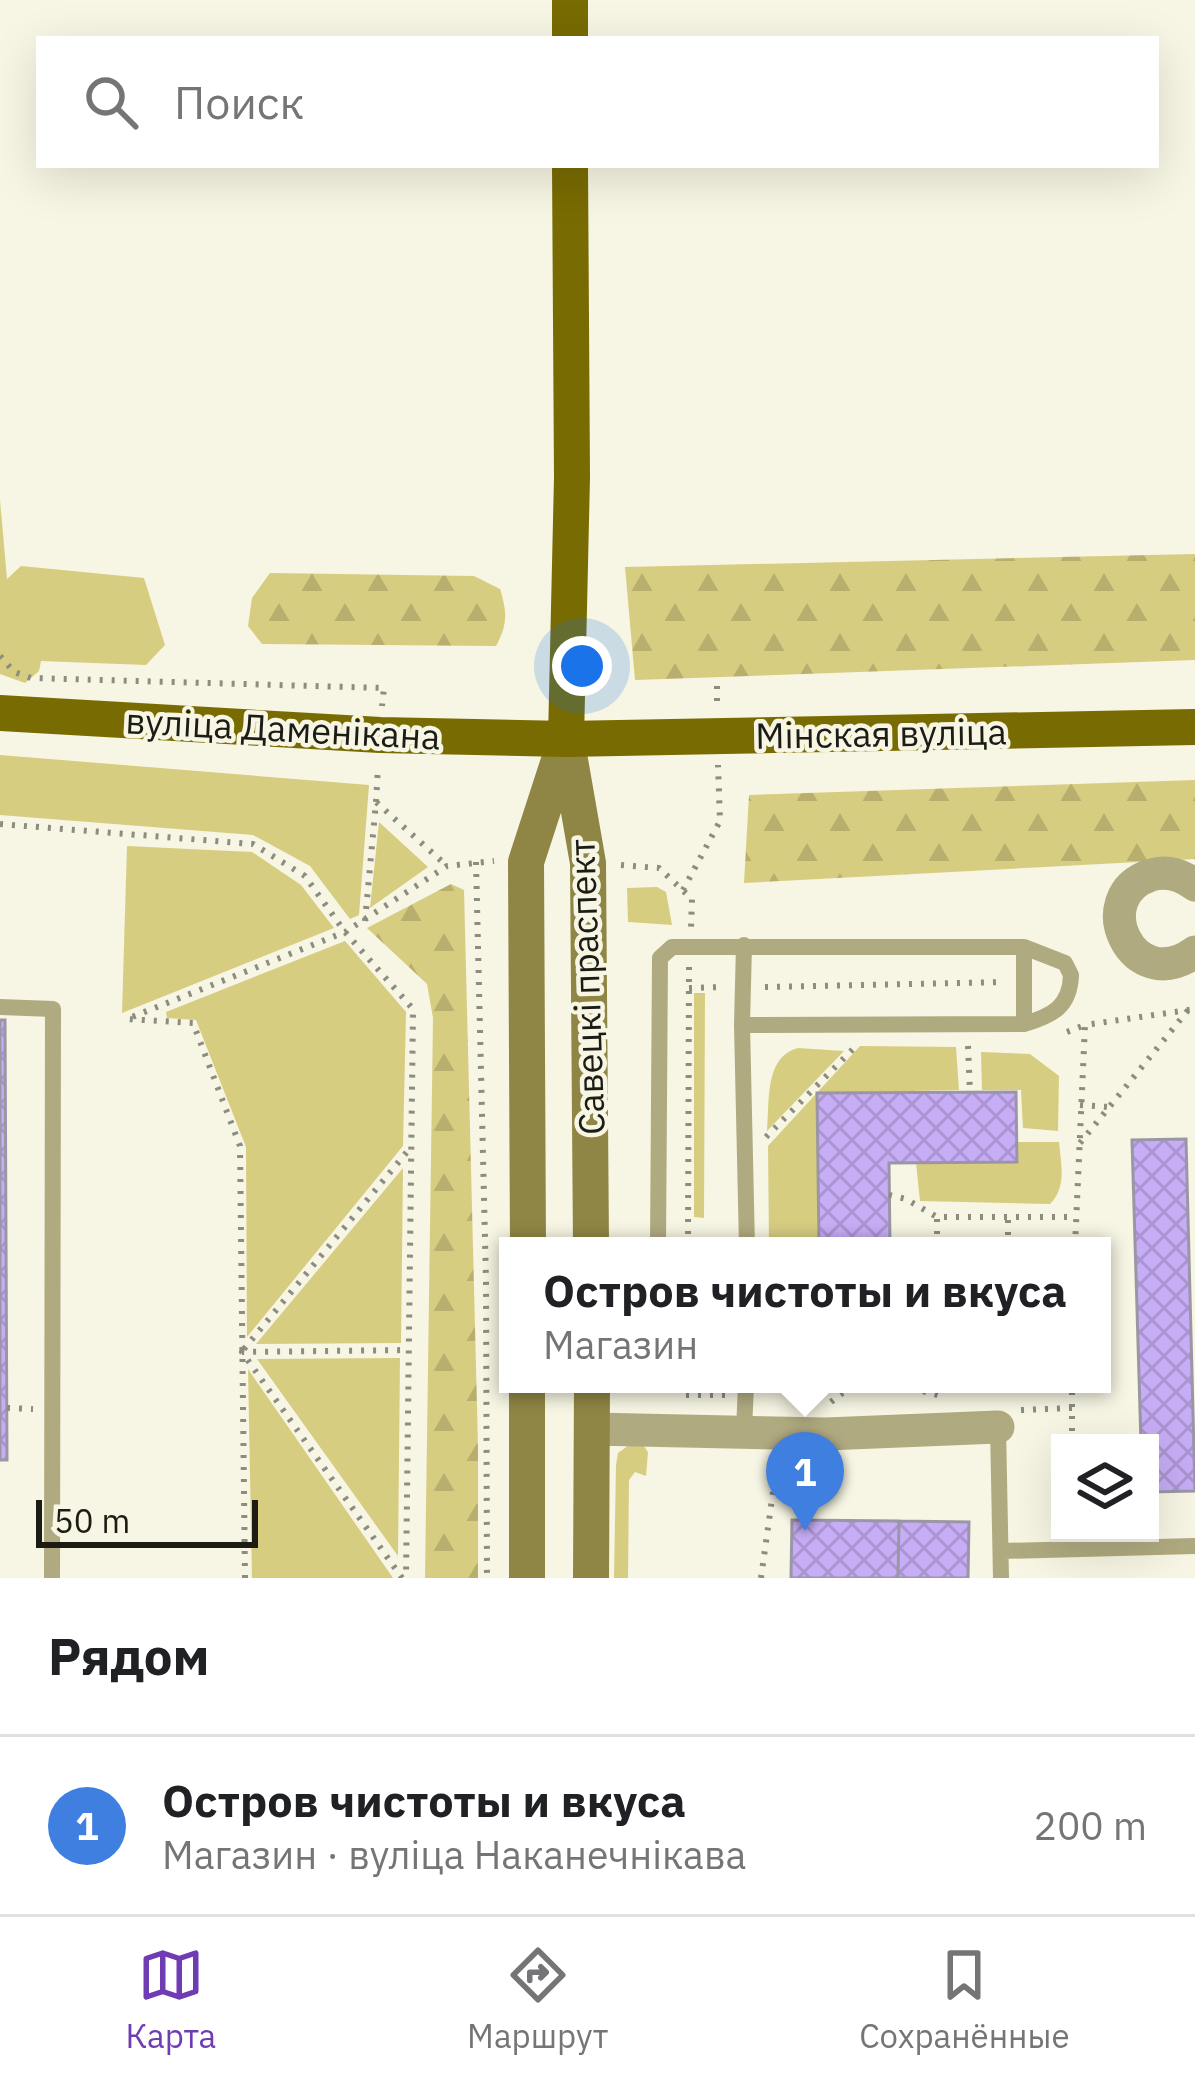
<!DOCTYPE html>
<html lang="ru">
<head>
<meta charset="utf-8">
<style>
	body { margin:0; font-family:"IBM Plex Sans",sans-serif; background:#f2f2f2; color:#202124 }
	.controls { position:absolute; right:36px; bottom:36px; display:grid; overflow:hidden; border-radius:0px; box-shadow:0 12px 48px #0002 }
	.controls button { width:108px; height:108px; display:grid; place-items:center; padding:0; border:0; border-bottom:3px solid #e0e0e0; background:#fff; color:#202124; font:60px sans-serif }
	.scale { position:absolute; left:36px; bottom:30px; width:222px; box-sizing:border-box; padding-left:12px; border:6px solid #1c1c15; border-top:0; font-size:33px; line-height:42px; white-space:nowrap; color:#1c1c15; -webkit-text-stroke:9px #f7f5e3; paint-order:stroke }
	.you { position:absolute; left:582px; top:666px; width:42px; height:42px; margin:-30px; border:9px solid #fff; border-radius:50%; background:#1a73e8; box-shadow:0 0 0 18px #1a73e833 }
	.badge { display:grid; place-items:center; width:78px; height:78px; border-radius:50%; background:#703cb3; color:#fff; font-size:39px; font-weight:700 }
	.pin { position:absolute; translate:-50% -99px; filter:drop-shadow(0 3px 6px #0008) }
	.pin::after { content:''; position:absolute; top:63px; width:42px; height:36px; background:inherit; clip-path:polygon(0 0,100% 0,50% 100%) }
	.popup { position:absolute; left:499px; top:1237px; width:612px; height:156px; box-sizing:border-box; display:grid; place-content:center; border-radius:0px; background:#fff; filter:drop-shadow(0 3px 9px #0005); font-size:39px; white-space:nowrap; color:#757577 }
	.popup b { font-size:45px; color:#202124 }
	.popup::after { content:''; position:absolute; left:50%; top:100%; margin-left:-24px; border:24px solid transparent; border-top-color:#fff }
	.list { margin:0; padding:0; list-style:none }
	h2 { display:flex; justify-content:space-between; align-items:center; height:156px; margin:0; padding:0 48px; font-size:51px }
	h2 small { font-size:39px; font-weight:400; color:#757577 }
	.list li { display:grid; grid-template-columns:78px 1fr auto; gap:36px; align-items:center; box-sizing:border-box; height:180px; padding:0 48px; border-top:3px solid #e0e0e0 }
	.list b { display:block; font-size:45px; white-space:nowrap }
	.list p { margin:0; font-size:39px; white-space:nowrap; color:#757577 }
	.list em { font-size:39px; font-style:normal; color:#757577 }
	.icon { flex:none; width:66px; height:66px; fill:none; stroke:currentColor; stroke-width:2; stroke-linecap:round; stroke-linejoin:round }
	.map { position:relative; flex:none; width:1195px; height:1578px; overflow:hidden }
	.search { position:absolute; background:#fff; box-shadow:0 12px 48px #0002; left:36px; right:36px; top:36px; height:132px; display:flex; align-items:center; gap:30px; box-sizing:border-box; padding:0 42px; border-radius:0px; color:#757577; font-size:45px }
	.sheet { height:336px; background:#fff }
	nav { display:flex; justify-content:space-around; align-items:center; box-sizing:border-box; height:168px; border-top:3px solid #e0e0e0; background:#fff; font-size:33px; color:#757577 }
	nav a { display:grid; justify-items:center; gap:6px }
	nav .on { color:#703cb3 }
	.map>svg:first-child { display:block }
</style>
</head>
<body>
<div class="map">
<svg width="1195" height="1578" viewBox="0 0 1195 1578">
	<defs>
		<pattern id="forest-firs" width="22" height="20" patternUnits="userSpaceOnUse" patternTransform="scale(3)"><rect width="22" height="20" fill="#d7cd81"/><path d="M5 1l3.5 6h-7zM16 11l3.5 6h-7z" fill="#b8af6f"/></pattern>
		<pattern id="building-cross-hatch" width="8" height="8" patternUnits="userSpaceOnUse" patternTransform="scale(3)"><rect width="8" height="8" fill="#c6adf5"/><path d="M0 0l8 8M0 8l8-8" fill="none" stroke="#aa94d1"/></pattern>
	</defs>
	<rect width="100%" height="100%" fill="#f7f5e3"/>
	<path fill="#d7cd81" d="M0 500 7 579 21 566 144 578 165 645 146 665 41 661 39 671 25 683 0 674Z
		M0 755 369 785 359 915 350 919 310 866 253 835 0 815Z
		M379 822 428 867 370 908Z
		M127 846 252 852 301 885 334 928 122 1013Z
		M657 887 666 892 672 925 628 922 627 888Z
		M345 941 406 1012 403 1146 247 1337 246 1147 196 1020 167 1018 166 1012Z
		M694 993H705L704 1218 694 1217Z
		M860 1046 956 1047 959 1090 817 1093 818 1246H769L768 1146Z
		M798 1048 844 1051 767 1131C770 1102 764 1057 798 1048Z
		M981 1052 1030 1054 1059 1076 1058 1131 1023 1128 1021 1090H982Z
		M1016 1142H1059C1061 1164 1067 1187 1050 1204L920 1201 916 1163Z
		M403 1168 401 1343 256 1344Z
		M400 1358 398 1556 257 1359Z
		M248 1369 393 1578H252Z
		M629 1445H643L648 1452 646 1476 635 1472 629 1480 628 1578H614L616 1465 618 1453Z"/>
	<path fill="url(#forest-firs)" d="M1195 554V660L635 680 625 567Z
		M270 573 474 576 500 589C507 612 508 624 496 646L262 644 248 626 252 598Z
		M1195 780V859L744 883 749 795Z
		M451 884 464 890 478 1446V1578H425L433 1018 427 984 367 928Z"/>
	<path fill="url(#building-cross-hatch)" stroke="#9b96a6" stroke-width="3" d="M0 1020H5L7 1460H0Z
		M1016 1092 1017 1162 889 1163 890 1246H819L817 1093Z
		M1186 1139 1195 1491 1150 1492V1443H1141L1132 1140Z
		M792 1520 899 1521 898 1578H791Z
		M899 1521 969 1522 968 1578H898Z"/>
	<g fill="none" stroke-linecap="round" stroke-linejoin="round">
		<path stroke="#8d8c80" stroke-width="6" stroke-dasharray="3 9" stroke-linecap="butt" d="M0 656 14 672 31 678 384 688 382 706
			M717 686V704
			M376 802 378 767
			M0 824 253 844 305 876 345 932 413 1009 406 1578
			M476 862 486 1281 487 1578
			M621 865 659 868 692 899 691 928
			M683 890 720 821 718 765
			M365 921 376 802 447 866
			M765 987 1004 982
			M689 988 722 987
			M1067 1032 1085 1025
			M968 1046 970 1092
			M1080 1105 1109 1107
			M766 1137 854 1048
			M1080 1143 1189 1009
			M889 1195 906 1199 937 1217
			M1008 1220V1246
			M688 1246 689 965
			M937 1246V1217H1075
			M1075 1246 1085 1025 1195 1009
			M244 1349 411 1147
			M686 1395H726
			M831 1402C836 1398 841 1393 847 1391 865 1384 928 1388 944 1398
			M7 1408 33 1409
			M1021 1410 1072 1408
			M1072 1443V1384
			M245 1578 240 1146 193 1023 127 1019 345 932 447 866 494 861
			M402 1578 242 1352 409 1350
			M761 1578 777 1463"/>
		<path stroke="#b0aa80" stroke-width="16" d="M0 1007 53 1009 52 1578
			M1024 1024V947
			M742 1025 744 945
			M658 1246 660 958 672 947H1024L1065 963 1071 975C1070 1007 1052 1016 1024 1024L742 1025 747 1246
			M998 1427 1001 1578
			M744 1431 746 1384
			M1002 1551 1195 1546"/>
		<path stroke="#b0aa80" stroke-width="33" d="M1195 885C1182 875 1168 870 1151 875 1086 896 1132 998 1195 952
			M592 1429 826 1434 998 1427"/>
		<path stroke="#8f8544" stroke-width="36" d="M567 743 588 863 591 1246
			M528 1246 526 862 566 739
			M527 1384V1578
			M591 1578 592 1384"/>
		<path stroke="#786b02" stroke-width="36" d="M570 0V39
			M0 713 380 735 566 739 1195 727
			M566 739 572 477 570 165"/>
	</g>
	<g text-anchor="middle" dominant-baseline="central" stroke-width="9" stroke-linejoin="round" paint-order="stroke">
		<g font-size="36" fill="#1c1c15" stroke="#f7f5e3">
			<text transform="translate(283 728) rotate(3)">вуліца Даменікана</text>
			<text transform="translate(881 733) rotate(-1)">Мінская вуліца</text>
			<text transform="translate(586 987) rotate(-92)">Савецкі праспект</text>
		</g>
	</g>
</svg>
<div class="controls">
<button><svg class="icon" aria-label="layers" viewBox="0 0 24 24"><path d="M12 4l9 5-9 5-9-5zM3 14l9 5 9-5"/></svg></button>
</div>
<div class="scale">50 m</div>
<div class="you"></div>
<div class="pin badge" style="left:805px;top:1531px;background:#3f7fe0">1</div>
<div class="popup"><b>Остров чистоты и вкуса</b>Магазин</div>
<div class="search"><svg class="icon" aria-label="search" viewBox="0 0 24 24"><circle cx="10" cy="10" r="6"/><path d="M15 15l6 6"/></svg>Поиск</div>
</div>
<section class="sheet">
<h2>Рядом<small></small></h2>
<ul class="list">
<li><span class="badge" style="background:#3f7fe0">1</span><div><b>Остров чистоты и вкуса</b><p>Магазин · вуліца Наканечнікава</p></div><em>200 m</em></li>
</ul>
</section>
<nav>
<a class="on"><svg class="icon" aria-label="map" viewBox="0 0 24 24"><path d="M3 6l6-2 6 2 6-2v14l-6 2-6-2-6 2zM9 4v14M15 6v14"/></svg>Карта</a>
<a><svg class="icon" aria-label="directions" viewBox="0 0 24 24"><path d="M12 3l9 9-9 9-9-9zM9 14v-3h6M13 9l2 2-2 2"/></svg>Маршрут</a>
<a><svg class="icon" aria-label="saved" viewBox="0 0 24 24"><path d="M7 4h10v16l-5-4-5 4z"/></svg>Сохранённые</a>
</nav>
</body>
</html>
